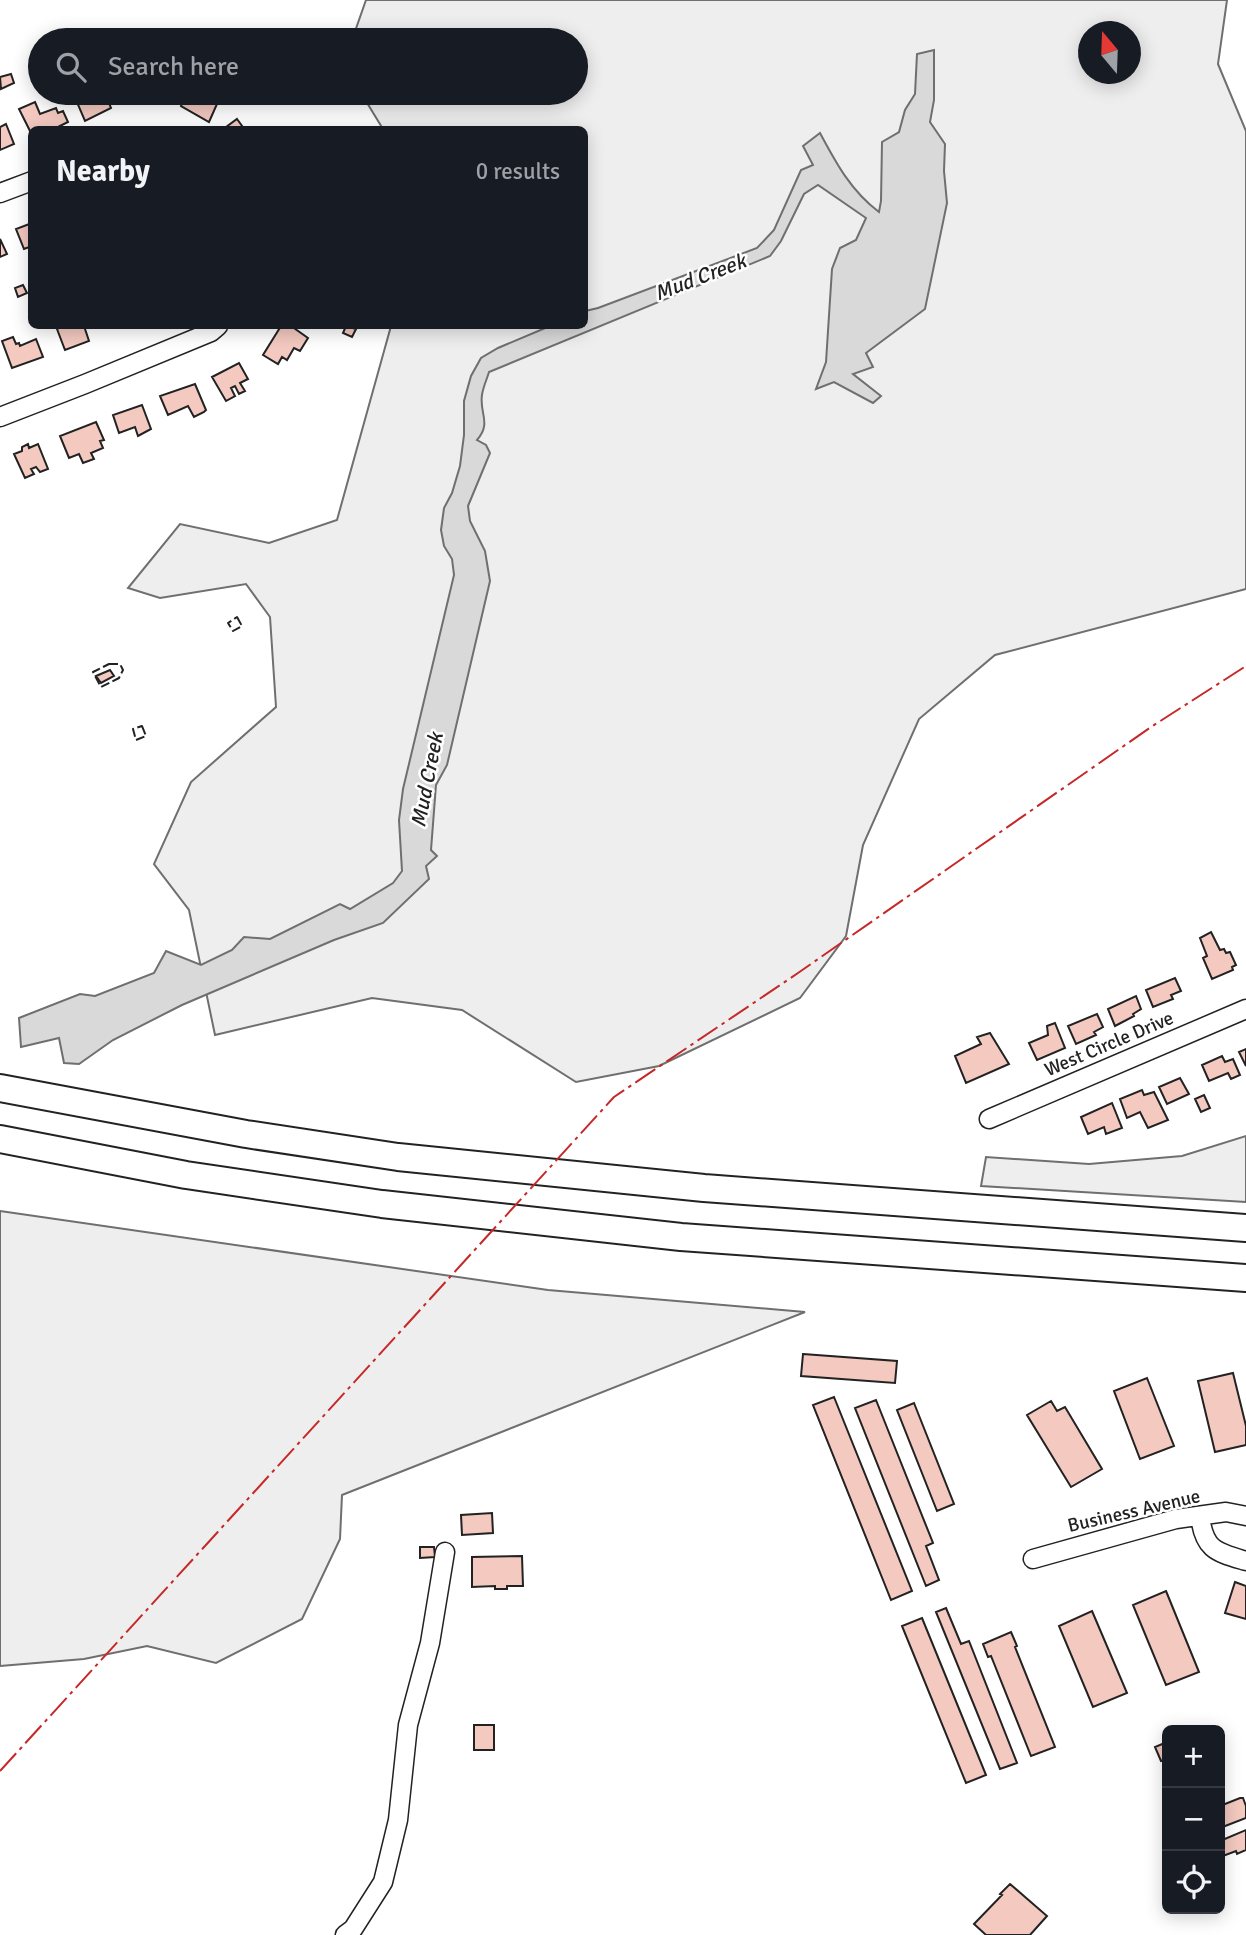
<!DOCTYPE html>
<html lang="en">
<head>
<meta charset="utf-8">
<style>
	body { margin:0; font-family:Signika,sans-serif; background:#242831; color:#f1f3f6 }
	.controls { position:absolute; right:21px; bottom:21px; display:grid; overflow:hidden; border-radius:10px; box-shadow:0 4px 18px #0003 }
	.controls button { width:63px; height:63px; display:grid; place-items:center; padding:0; border:0; border-bottom:2px solid #363941; background:#171b24; color:#f1f3f6; font:35px sans-serif }
	.compass { position:absolute; left:1078px; top:21px; width:63px; height:63px; border-radius:50%; background:#171b24; box-shadow:0 4px 18px #0003; rotate:341deg }
	.list { margin:0; padding:0; list-style:none }
	h2 { display:flex; justify-content:space-between; align-items:center; height:91px; margin:0; padding:0 28px; font-size:30px }
	h2 small { font-size:23px; font-weight:400; color:#9ea1a6 }
	.icon { flex:none; width:38px; height:38px; fill:none; stroke:currentColor; stroke-width:2; stroke-linecap:round; stroke-linejoin:round }
	.map { position:relative; flex:none; width:1246px; height:1935px; overflow:hidden }
	.search { position:absolute; background:#171b24; box-shadow:0 4px 18px #0003; left:28px; top:28px; width:560px; height:77px; display:flex; align-items:center; gap:18px; box-sizing:border-box; padding:0 24px; border-radius:38px; color:#9ea1a6; font-size:26px }
	.panel { position:absolute; background:#171b24; box-shadow:0 4px 18px #0003; left:28px; top:126px; width:560px; height:203px; border-radius:10px }
	.map>svg:first-child { display:block }
</style>
</head>
<body>
<div class="map">
<svg width="1246" height="1935" viewBox="0 0 1246 1935">
	<rect width="100%" height="100%" fill="#fff"/>
	<path fill="#eee" stroke="#6f6f6f" stroke-width="2" fill-rule="evenodd" d="M366 0H1227L1218 64 1246 131V589L995 655 919 719 863 845 846 936 800 998 659 1066 576 1082 462 1010 372 998 215 1035 189 910 154 864 191 782 276 707 270 617 246 584 160 598 128 588 180 524 269 543 337 520 391 326H584V130L383 129 361 93H576V40H352ZM1088 32H1130V74H1088Z
		M1246 1136V1202L981 1186 986 1157 1089 1164 1182 1156Z
		M0 1211 548 1290 805 1312 342 1495 340 1539 302 1619 216 1663 147 1646 84 1659 0 1666Z"/>
	<path fill="#d9d9d9" stroke="#6f6f6f" stroke-width="2" d="M934 50V100L930 122 945 144 944 171 947 203 925 309 866 353 873 367 853 374 881 396 873 403 834 382 816 389 826 362 832 269 840 248 856 240 866 218 818 185 804 194 781 241 770 256 489 372C487 379 483 387 482 395 479 413 492 423 477 440L486 445 490 453 468 506 470 521 485 551 490 581 447 765 436 785 431 850 437 856 426 866 429 879 383 923 334 940 182 1005 113 1040 79 1064 64 1063 59 1038 21 1047 19 1018 80 994 95 996 154 973 166 951 201 965 232 950 244 937 270 939 340 904 350 909 393 883 402 871 399 820 403 789 454 575 452 559 444 546 441 530 444 508 452 493 460 466 464 435V401L471 376 481 358 498 348 550 326H584L585 311 598 308 757 248 774 230 801 170 813 165 803 146 820 133C836 163 851 191 879 212L881 201 882 142 899 132 905 110 915 94 917 54Z"/>
	<path fill="#f3c9c0" stroke="#222" stroke-width="2" d="M11 74 14 83 1 89 0 77Z
		M73 93H92V95L105 93 111 108 85 121Z
		M123 93H164V102H123Z
		M187 93H204L202 97 217 104 209 122 181 106Z
		M35 102 40 114 56 108 58 113 63 111 68 122 52 130H32V135L19 109Z
		M237 119 245 130H222Z
		M6 124 14 144 0 150V127Z
		M32 223V246L24 249 16 229Z
		M0 239 7 254 0 257Z
		M23 285 27 293 18 297 15 288Z
		M63 326H84L89 341 65 350 57 329Z
		M281 326H291L308 338 300 351 294 348 287 360 282 357 278 364 263 355Z
		M346 326 356 329 352 337 343 333Z
		M13 337 16 344 19 343 20 346 36 339 43 357 12 368 2 341Z
		M239 363 248 379 240 383 245 391 239 394 235 386 231 388 235 396 226 401 212 377Z
		M195 384 206 410 204 412 194 417 188 406 168 415 160 396Z
		M142 405 151 429 138 436 135 427 119 433 113 415Z
		M96 422 104 440 100 441 103 448 91 453 94 459 83 463 79 454 69 458 60 436Z
		M28 444 29 448 38 444 48 469 40 472 36 467 31 469 34 474 25 478 14 454 22 451V447Z
		M110 670 114 676 101 683 96 676Z
		M1211 932 1220 950 1224 949 1226 953 1230 952 1236 965 1232 967 1233 970 1212 979 1203 958 1207 956 1200 938Z
		M1175 978 1181 991 1171 995 1173 999 1153 1007 1146 990Z
		M1136 996 1141 1009 1133 1014 1134 1016 1115 1026 1108 1009Z
		M1097 1014 1103 1027 1094 1032 1096 1035 1076 1044 1068 1026Z
		M1055 1023 1065 1048 1037 1060 1029 1043 1048 1035 1047 1026Z
		M990 1033 1009 1064 966 1083 955 1056 981 1044 977 1037Z
		M1246 1049V1066L1239 1052Z
		M1222 1056 1225 1062 1233 1059 1240 1075 1231 1079 1228 1073 1209 1081 1202 1065Z
		M1180 1078 1189 1094 1167 1104 1159 1087Z
		M1142 1090 1144 1095 1154 1092 1168 1120 1148 1128 1140 1112 1127 1118 1120 1099Z
		M1204 1095 1210 1108 1201 1112 1195 1099Z
		M1112 1103 1122 1128 1106 1134 1104 1127 1088 1134 1081 1117Z
		M803 1354 897 1361 895 1383 801 1376Z
		M1233 1373 1246 1426V1445L1215 1452 1198 1381Z
		M1147 1378 1174 1446 1140 1459 1114 1391Z
		M834 1397 912 1591 891 1600 813 1405Z
		M876 1400 933 1543 926 1546 939 1580 926 1586 855 1408Z
		M1051 1401 1057 1411 1065 1407 1102 1469 1071 1487 1027 1415Z
		M914 1403 954 1504 937 1511 897 1410Z
		M492 1513 493 1533 462 1535 461 1515Z
		M420 1547H434L435 1557 420 1558Z
		M522 1556 523 1586H507V1589H495V1586L472 1587V1557Z
		M1235 1582 1246 1586V1619L1225 1613Z
		M1166 1591 1199 1672 1166 1685 1133 1605Z
		M946 1608 961 1644 969 1641 1017 1763 1000 1769 936 1612Z
		M1092 1611 1127 1693 1093 1707 1059 1626Z
		M922 1618 986 1775 966 1783 902 1626Z
		M1011 1632 1017 1646 1015 1647 1055 1747 1031 1756 991 1656 988 1657 983 1644Z
		M474 1725H494V1750H474Z
		M1167 1742V1759L1161 1761 1155 1747Z
		M1240 1798H1243L1246 1806V1818L1220 1828V1806Z
		M1246 1830V1850L1237 1854 1236 1851 1220 1857V1841Z
		M1010 1884 1047 1916 1030 1935H986L974 1924 1002 1895 1000 1894Z"/>
	<g fill="none" stroke-linecap="round" stroke-linejoin="round">
		<g stroke="#222" stroke-width="21">
			<path id="minor" d="M0 193 32 181
				M0 417 85 384 211 332 218 326
				M989 1119 1246 1009
				M1200 1516C1204 1550 1216 1552 1246 1561
				M1033 1559 1176 1519 1226 1512 1246 1516
				M345 1935 353 1929 383 1882 398 1820 408 1725 430 1643 445 1552"/>
		</g>
		<g stroke="#222" stroke-width="30">
			<path id="highway" d="M0 1088 246 1134 398 1157 704 1188 1246 1228
				M0 1139 186 1175 382 1204 681 1237 1246 1278"/>
		</g>
		<use href="#minor" stroke="#fff" stroke-width="18"/>
		<use href="#highway" stroke="#fff" stroke-width="26"/>
		<path stroke="#222" stroke-width="2" stroke-dasharray="9 3.5" stroke-linecap="butt" d="M237 617 242 626 233 631 228 623Z
			M109 664H120L123 670 119 678 101 687 93 672Z
			M142 726 146 736 136 740 133 729Z"/>
		<path stroke="#c62828" stroke-width="2" stroke-dasharray="24 5 3.5 5" stroke-linecap="butt" d="M0 1771 614 1097 798 973 1151 727 1246 666"/>
	</g>
	<g text-anchor="middle" dominant-baseline="central" stroke-width="5" stroke-linejoin="round" paint-order="stroke">
		<g font-size="19" fill="#222" stroke="#fff">
			<text transform="translate(1109 1044) rotate(-23)">West Circle Drive</text>
			<text transform="translate(1134 1511) rotate(-13)">Business Avenue</text>
		</g>
		<g font-size="21" font-style="italic" fill="#222" stroke="#fff">
			<text transform="translate(700 277) rotate(-21)">Mud Creek</text>
			<text transform="translate(427 780) rotate(-79)">Mud Creek</text>
		</g>
	</g>
</svg>
<div class="controls">
<button>+</button>
<button>−</button>
<button><svg class="icon" aria-label="locate" viewBox="0 0 24 24"><circle cx="12" cy="12" r="6"/><path d="M12 2v4M12 18v4M2 12h4M18 12h4"/></svg></button>
</div>
<svg class="compass" viewBox="-18 -18 36 36"><path d="M0-13l5 13h-10z" fill="#e53935"/><path d="M0 13l5-13h-10z" fill="#9ea1a6"/></svg>
<div class="search"><svg class="icon" aria-label="search" viewBox="0 0 24 24"><circle cx="10" cy="10" r="6"/><path d="M15 15l6 6"/></svg>Search here</div>
<section class="panel">
<h2>Nearby<small>0 results</small></h2>
<ul class="list">
</ul>
</section>
</div>
</body>
</html>
